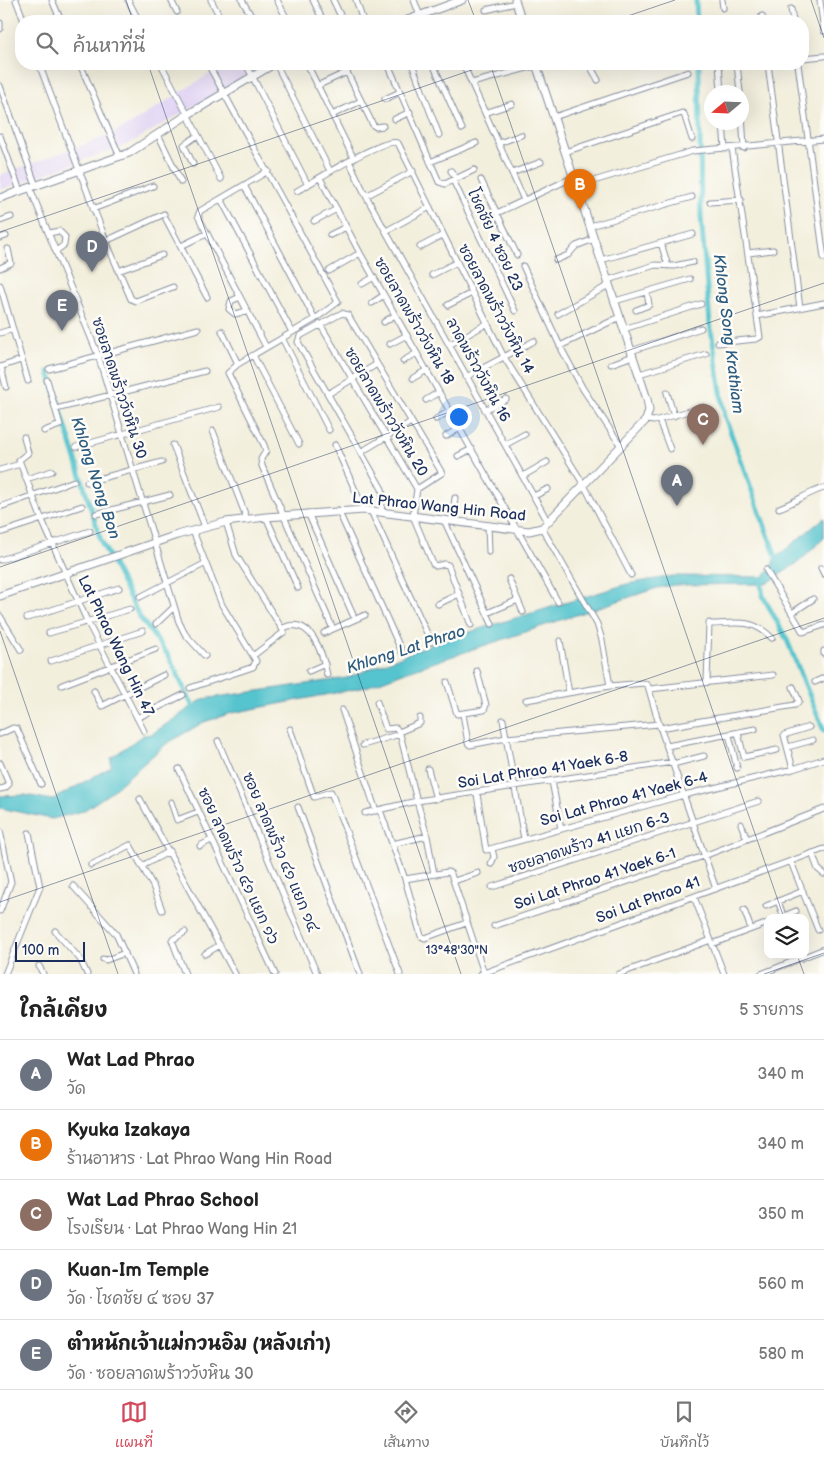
<!DOCTYPE html>
<html lang="th">
<head>
<meta charset="utf-8">
<style>
	body { margin:0; font-family:"Balsamiq Sans","Playpen Sans Thai",sans-serif; background:#f6f6f6; color:#222 }
	.controls { position:absolute; right:15px; bottom:15px; display:grid; overflow:hidden; border-radius:10px; box-shadow:0 5px 20px #0002 }
	.controls button { width:45px; height:45px; display:grid; place-items:center; padding:0; border:0; border-bottom:1px solid #e0e0e0; background:#fff; color:#222; font:25px sans-serif }
	.compass { position:absolute; left:704px; top:85px; width:45px; height:45px; border-radius:50%; background:#fff; box-shadow:0 5px 20px #0002; rotate:251deg }
	.scale { position:absolute; left:15px; bottom:12px; width:70px; box-sizing:border-box; padding-left:5px; border:2px solid #1b2f5e; border-top:0; font-size:14px; line-height:18px; white-space:nowrap; color:#1b2f5e; -webkit-text-stroke:4px #fdfcf7; paint-order:stroke }
	.you { position:absolute; left:458px; top:416px; width:18px; height:18px; margin:-12px; border:4px solid #fff; border-radius:50%; background:#1a73e8; box-shadow:0 0 0 8px #1a73e833 }
	.badge { display:grid; place-items:center; width:32px; height:32px; border-radius:50%; background:#d1495b; color:#fff; font-size:16px; font-weight:700 }
	.pin { position:absolute; translate:-50% -41px; filter:drop-shadow(0 1px 2px #0008) }
	.pin::after { content:''; position:absolute; top:26px; width:18px; height:15px; background:inherit; clip-path:polygon(0 0,100% 0,50% 100%) }
	.list { margin:0; padding:0; list-style:none }
	h2 { display:flex; justify-content:space-between; align-items:center; height:65px; margin:0; padding:0 20px; font-size:21px }
	h2 small { font-size:16px; font-weight:400; color:#767676 }
	.list li { display:grid; grid-template-columns:32px 1fr auto; gap:15px; align-items:center; box-sizing:border-box; height:70px; padding:0 20px; border-top:1px solid #e0e0e0 }
	.list b { display:block; font-size:19px; white-space:nowrap }
	.list p { margin:0; font-size:16px; white-space:nowrap; color:#767676 }
	.list em { font-size:16px; font-style:normal; color:#767676 }
	.icon { flex:none; width:28px; height:28px; fill:none; stroke:currentColor; stroke-width:2; stroke-linecap:round; stroke-linejoin:round }
	.map { position:relative; flex:none; width:824px; height:974px; overflow:hidden }
	.search { position:absolute; background:#fff; box-shadow:0 5px 20px #0002; left:15px; right:15px; top:15px; height:55px; display:flex; align-items:center; gap:12px; box-sizing:border-box; padding:0 18px; border-radius:20px; color:#767676; font-size:19px }
	.sheet { height:415px; background:#fff }
	nav { display:flex; justify-content:space-around; align-items:center; box-sizing:border-box; height:70px; border-top:1px solid #e0e0e0; background:#fff; font-size:14px; color:#767676 }
	nav a { display:grid; justify-items:center; gap:2px }
	nav .on { color:#d1495b }
	.map>svg:first-child { display:block }
</style>
</head>
<body>
<div class="map">
<svg width="824" height="974" viewBox="0 0 824 974">
	<rect width="100%" height="100%" fill="#fdfcf7"/>
	<filter id="ink" filterUnits="userSpaceOnUse"><feTurbulence type="fractalNoise" baseFrequency=".02" numOctaves="2"/><feDisplacementMap in="SourceGraphic" scale="10" xChannelSelector="R" yChannelSelector="G"/><feConvolveMatrix kernelMatrix="1 2 1 2 8 2 1 2 1" color-interpolation-filters="sRGB"/></filter>
	<filter id="wash" filterUnits="userSpaceOnUse"><feTurbulence type="fractalNoise" baseFrequency=".0096" numOctaves="4" result="noise"/><feDisplacementMap in="SourceGraphic" scale="20" xChannelSelector="R" yChannelSelector="G"/><feGaussianBlur stdDeviation="1.12" result="paint"/><feColorMatrix in="noise" values="0 0 0 0 0 0 0 0 0 0 0 0 0 0 0 0 0 1.4 0 .05"/><feComposite in="paint" operator="in"/></filter>
	<g filter="url(#wash)">
		<rect width="100%" height="100%" fill="#f3efdd"/>
		<path fill="#e1d4f4" d="M225 64H266L129 144 0 190V175L104 137 129 125Z"/>
		<path fill="#57c4ce" stroke="#397a96" d="M824 518V538L799 562 766 584 674 585 657 588 408 671 366 687 232 713 204 722 166 744 110 793 83 811 52 819 0 808V796L25 795 52 800 111 767V758L143 735 152 734 203 699 347 678 437 642 627 584 673 576 763 577 771 569 774 559Z"/>
		<g fill="none" stroke-linecap="round" stroke-linejoin="round">
			<path stroke="#57c4ce" stroke-width="5" d="M696 0 697 21
				M699 64 701 216 710 323 725 417 778 562
				M49 372 101 541 139 616 168 655 195 711
				M760 579 763 596 787 640 824 731"/>
		</g>
	</g>
	<g filter="url(#ink)">
		<g fill="none" stroke-linecap="round" stroke-linejoin="round">
			<g stroke="#878f9e" stroke-width="7">
				<path id="street" d="M16 0 24 21
					M52 0 61 21
					M128 0 139 21
					M171 0 177 12
					M211 0 222 21
					M242 0 254 21
					M277 0 288 21
					M313 0 323 21
					M333 0 343 21
					M356 0 363 21
					M414 0 420 16
					M722 0 723 8
					M820 1 824 31
					M791 9 793 21
					M486 10 516 3
					M762 16 763 21
					M0 23V29
					M803 58 824 56
					M39 64 106 241 131 299 136 301 173 287
					M80 64 120 157
					M161 64 221 179
					M208 64 338 302 315 319 238 364 228 373 264 445 266 451 261 459 262 466 333 629
					M246 64 308 185
					M276 64 330 171
					M307 64 354 159
					M343 64 373 125 376 127 383 126
					M388 64 439 182 445 184 474 170
					M412 64 439 135
					M433 64 462 129
					M463 64 524 200
					M589 64 598 80
					M719 64 721 92
					M737 64 740 92
					M768 64 800 308
					M798 64 824 258
					M472 83 542 64
					M0 86 36 186
					M317 86 347 72
					M385 99 400 92
					M485 113 512 104
					M742 113 744 148
					M332 115 361 101
					M554 117 688 72
					M395 119 410 112
					M723 122 725 149
					M158 134 181 182
					M0 136 20 191
					M499 143 521 135
					M565 152 682 113 684 114 692 139
					M349 161 366 196 548 522
					M430 162 476 143
					M193 164 184 145 198 135
					M451 171 456 178
					M512 173 541 162
					M320 178 360 253 558 602
					M453 180 515 311
					M481 180 517 255
					M244 185 315 319
					M577 186 693 151 824 139
					M30 188 98 355 179 622 185 634 205 656
					M297 191C313 182 385 136 398 143L504 357 584 485 631 575
					M366 196 413 171
					M221 199 292 332
					M710 202 741 200
					M93 209 153 186
					M497 213 574 177
					M166 219 207 297
					M0 221 11 217
					M314 221 337 209
					M590 226 692 197
					M386 231 430 207
					M49 233 59 231 65 237 64 245 56 251
					M330 235 346 227
					M0 238 6 236
					M106 241 164 214
					M661 243 668 266
					M181 246 206 234
					M420 247 443 235
					M748 253 773 250
					M556 260 568 255 576 246 594 239
					M601 260 693 234
					M523 266 560 346 620 317
					M0 268 11 263 8 249
					M118 271 162 255
					M329 271 360 253
					M432 275 457 262
					M608 280 655 265 674 266 693 262
					M362 284 374 277
					M0 285 28 381
					M240 297 231 301 229 309 235 314 247 311
					M615 301 690 279
					M372 303 384 295
					M448 305 472 293
					M636 310 649 305 647 292
					M558 314 609 285
					M757 316 824 303
					M384 322 395 315
					M320 324 417 489 413 516 433 564 436 566 444 564 448 565 471 625
					M624 329 701 304
					M222 331 238 364
					M0 333 13 329
					M282 338 329 430
					M718 343 756 339 760 337 732 148
					M390 344 407 335
					M449 345 488 323
					M266 347 198 216 200 211 268 171
					M562 350 583 389 621 446
					M631 351 701 328
					M253 355 299 444
					M403 361 417 353
					M611 364 633 356
					M0 367 21 360
					M1 367 6 387
					M49 369 198 329
					M639 374 706 354
					M466 377 534 341
					M413 378 427 370
					M667 393 674 416
					M328 394 377 364
					M426 400 439 392
					M56 409 205 371
					M485 410 506 399
					M436 419 450 411
					M646 420 654 421 703 407
					M659 420 670 449
					M44 431 60 425 47 380
					M213 431 247 519
					M446 436 460 428
					M24 437 28 453 19 460 42 520 88 623 144 731
					M173 445 205 527
					M335 445 364 510
					M505 445 525 434
					M76 447 219 407
					M361 452 411 422
					M458 456 472 449
					M0 470 20 464
					M523 476 547 462
					M26 479 52 471
					M87 482 162 462
					M534 496 548 489
					M0 507 74 481
					M779 508C796 502 807 493 824 488
					M338 510 402 652
					M371 511 431 642
					M381 512 383 495 382 489 298 342 300 336 342 313 348 315 442 473 417 489
					M308 513 353 615
					M96 514 170 495
					M266 517 298 588
					M444 520 492 624
					M452 521 455 498
					M226 522 236 555 284 632 254 655
					M488 525 489 552
					M542 528 597 624 602 640 610 686
					M0 533 82 506
					M0 560 90 531
					M821 568 824 574
					M766 570 803 632 824 625
					M509 579 523 612
					M140 597 204 564
					M438 604 459 594
					M487 613 518 600
					M792 613 813 599
					M0 616 21 650
					M27 618 119 588
					M156 624 174 607
					M709 624C736 624 751 617 772 638
					M283 628C311 615 323 654 327 675
					M49 633 130 609
					M324 633 365 615
					M560 641 569 693
					M824 651V654
					M51 661 143 631
					M309 671 325 664
					M447 682 457 714 484 710 486 705 477 671
					M707 682 709 623
					M815 682 824 678
					M62 685 156 649
					M190 688 253 667 256 661 222 605 193 531
					M650 689 773 675
					M94 691 102 706 164 675
					M526 700 610 686 644 683 648 686 659 724 716 889
					M377 702 386 729 396 728 400 734
					M342 710 376 811
					M463 714 468 743 470 745 506 738 659 724
					M137 718 183 695
					M503 720 524 839
					M660 728 795 705 799 701 793 687
					M290 729 314 797 331 792 400 974
					M399 732 420 723V718
					M738 733 744 757 777 750
					M0 734 13 728 17 729 41 784
					M729 735 737 768
					M218 741 317 974
					M363 745 400 734 417 801 673 762
					M667 746 755 729
					M788 747 813 740
					M0 763 9 784 5 788 0 789
					M673 764 704 756
					M179 769 275 974
					M428 769 436 799
					M793 769 784 735 809 727
					M552 781 561 829
					M477 794 486 850 684 795 793 769 824 759
					M140 799 235 974
					M171 802 177 820 198 812
					M298 807 360 974
					M380 810 405 879 421 936 425 938 466 923
					M365 813 417 801 427 836 434 874
					M741 824 747 839
					M0 831 11 882 0 911
					M392 844 427 836
					M200 846 211 840
					M812 853 818 869 824 874
					M791 862 818 930
					M491 864 494 857 492 849
					M91 865 130 845 153 886 162 910
					M142 866 170 851
					M405 879 448 872 451 874 484 973
					M454 881 478 873
					M73 886 116 934 134 974
					M492 887 759 801
					M555 892 559 905
					M694 897 724 974
					M778 901 784 918
					M766 906 803 891
					M744 910 751 929
					M784 916 796 911
					M494 926 704 856 824 809
					M55 931 80 959 87 974
					M712 944 768 923
					M205 954 220 945
					M103 959 106 960 125 953
					M39 966 43 974
					M5 974 40 887 29 833
					M185 974 172 940 185 932
					M481 974 824 849
					M619 974 711 940
					M761 974 824 949"/>
			</g>
			<g stroke="#878f9e" stroke-width="9">
				<path id="secondary" d="M515 0 522 21
					M405 21 462 0
					M0 198 129 153 187 115 274 64
					M0 596 177 535 226 522 266 517 364 510 529 531 542 528 646 420 649 410 647 399 536 64"/>
			</g>
			<use href="#street" stroke="#fff" stroke-width="5"/>
			<use href="#secondary" stroke="#fff" stroke-width="7"/>
		</g>
	</g>
	<path fill="none" stroke="#1b2f5e" stroke-width="1" stroke-opacity="0.45" d="M126 0 133 21M468 0 476 21M811 0 824 38M613 21 675 0M148 64 461 974M490 64 784 918M0 232 489 64M0 567 824 283M0 631 118 974M0 902 824 618M797 955 804 974M764 974 824 953"/>
	<g text-anchor="middle" dominant-baseline="central" stroke-width="5" stroke-linejoin="round" paint-order="stroke">
		<g font-size="15" fill="#1b2f5e" stroke="#fdfcf7">
			<text transform="translate(495 240) rotate(65)">โชคชัย 4 ซอย 23</text>
			<text transform="translate(496 309) rotate(62)">ซอยลาดพร้าววังหิน 14</text>
			<text transform="translate(414 321) rotate(60)">ซอยลาดพร้าววังหิน 18</text>
			<text transform="translate(478 370) rotate(61)">ลาดพร้าววังหิน 16</text>
			<text transform="translate(119 388) rotate(72)">ซอยลาดพร้าววังหิน 30</text>
			<text transform="translate(386 412) rotate(59)">ซอยลาดพร้าววังหิน 20</text>
			<text transform="translate(439 507) rotate(6)">Lat Phrao Wang Hin Road</text>
			<text transform="translate(116 646) rotate(64)">Lat Phrao Wang Hin 47</text>
			<text transform="translate(543 770) rotate(-9)">Soi Lat Phrao 41 Yaek 6-8</text>
			<text transform="translate(624 799) rotate(-15)">Soi Lat Phrao 41 Yaek 6-4</text>
			<text transform="translate(589 843) rotate(-18)">ซอยลาดพร้าว 41 แยก 6-3</text>
			<text transform="translate(280 852) rotate(67)">ซอย ลาดพร้าว ๔๑ แยก ๑๔</text>
			<text transform="translate(238 866) rotate(65)">ซอย ลาดพร้าว ๔๑ แยก ๑๖</text>
			<text transform="translate(595 879) rotate(-18)">Soi Lat Phrao 41 Yaek 6-1</text>
			<text transform="translate(648 900) rotate(-20)">Soi Lat Phrao 41</text>
		</g>
		<g font-size="16" font-style="italic" fill="#2d5c80" stroke="#fdfcf7">
			<text transform="translate(728 334) rotate(83)">Khlong Song Krathiam</text>
			<text transform="translate(95 478) rotate(72)">Khlong Nong Bon</text>
			<text transform="translate(406 650) rotate(-18)">Khlong Lat Phrao</text>
		</g>
	</g>
	<g font-size="12" text-anchor="middle" fill="#1b2f5e" stroke="#fdfcf7" stroke-width="5" stroke-linejoin="round" paint-order="stroke">
		<text x="457" y="954">13°48'30"N</text>
	</g>
</svg>
<div class="controls">
<button><svg class="icon" aria-label="layers" viewBox="0 0 24 24"><path d="M12 4l9 5-9 5-9-5zM3 14l9 5 9-5"/></svg></button>
</div>
<svg class="compass" viewBox="-18 -18 36 36"><path d="M0-13l5 13h-10z" fill="#e53935"/><path d="M0 13l5-13h-10z" fill="#767676"/></svg>
<div class="scale">100 m</div>
<div class="you"></div>
<div class="pin badge" style="left:677px;top:506px;background:#6b7280">A</div>
<div class="pin badge" style="left:580px;top:210px;background:#e8710a">B</div>
<div class="pin badge" style="left:703px;top:445px;background:#8d6e63">C</div>
<div class="pin badge" style="left:92px;top:272px;background:#6b7280">D</div>
<div class="pin badge" style="left:62px;top:331px;background:#6b7280">E</div>
<div class="search"><svg class="icon" aria-label="search" viewBox="0 0 24 24"><circle cx="10" cy="10" r="6"/><path d="M15 15l6 6"/></svg>ค้นหาที่นี่</div>
</div>
<section class="sheet">
<h2>ใกล้เคียง<small>5 รายการ</small></h2>
<ul class="list">
<li><span class="badge" style="background:#6b7280">A</span><div><b>Wat Lad Phrao</b><p>วัด</p></div><em>340 m</em></li>
<li><span class="badge" style="background:#e8710a">B</span><div><b>Kyuka Izakaya</b><p>ร้านอาหาร · Lat Phrao Wang Hin Road</p></div><em>340 m</em></li>
<li><span class="badge" style="background:#8d6e63">C</span><div><b>Wat Lad Phrao School</b><p>โรงเรียน · Lat Phrao Wang Hin 21</p></div><em>350 m</em></li>
<li><span class="badge" style="background:#6b7280">D</span><div><b>Kuan-Im Temple</b><p>วัด · โชคชัย ๔ ซอย 37</p></div><em>560 m</em></li>
<li><span class="badge" style="background:#6b7280">E</span><div><b>ตำหนักเจ้าแม่กวนอิม (หลังเก่า)</b><p>วัด · ซอยลาดพร้าววังหิน 30</p></div><em>580 m</em></li>
</ul>
</section>
<nav>
<a class="on"><svg class="icon" aria-label="map" viewBox="0 0 24 24"><path d="M3 6l6-2 6 2 6-2v14l-6 2-6-2-6 2zM9 4v14M15 6v14"/></svg>แผนที่</a>
<a><svg class="icon" aria-label="directions" viewBox="0 0 24 24"><path d="M12 3l9 9-9 9-9-9zM9 14v-3h6M13 9l2 2-2 2"/></svg>เส้นทาง</a>
<a><svg class="icon" aria-label="saved" viewBox="0 0 24 24"><path d="M7 4h10v16l-5-4-5 4z"/></svg>บันทึกไว้</a>
</nav>
</body>
</html>
